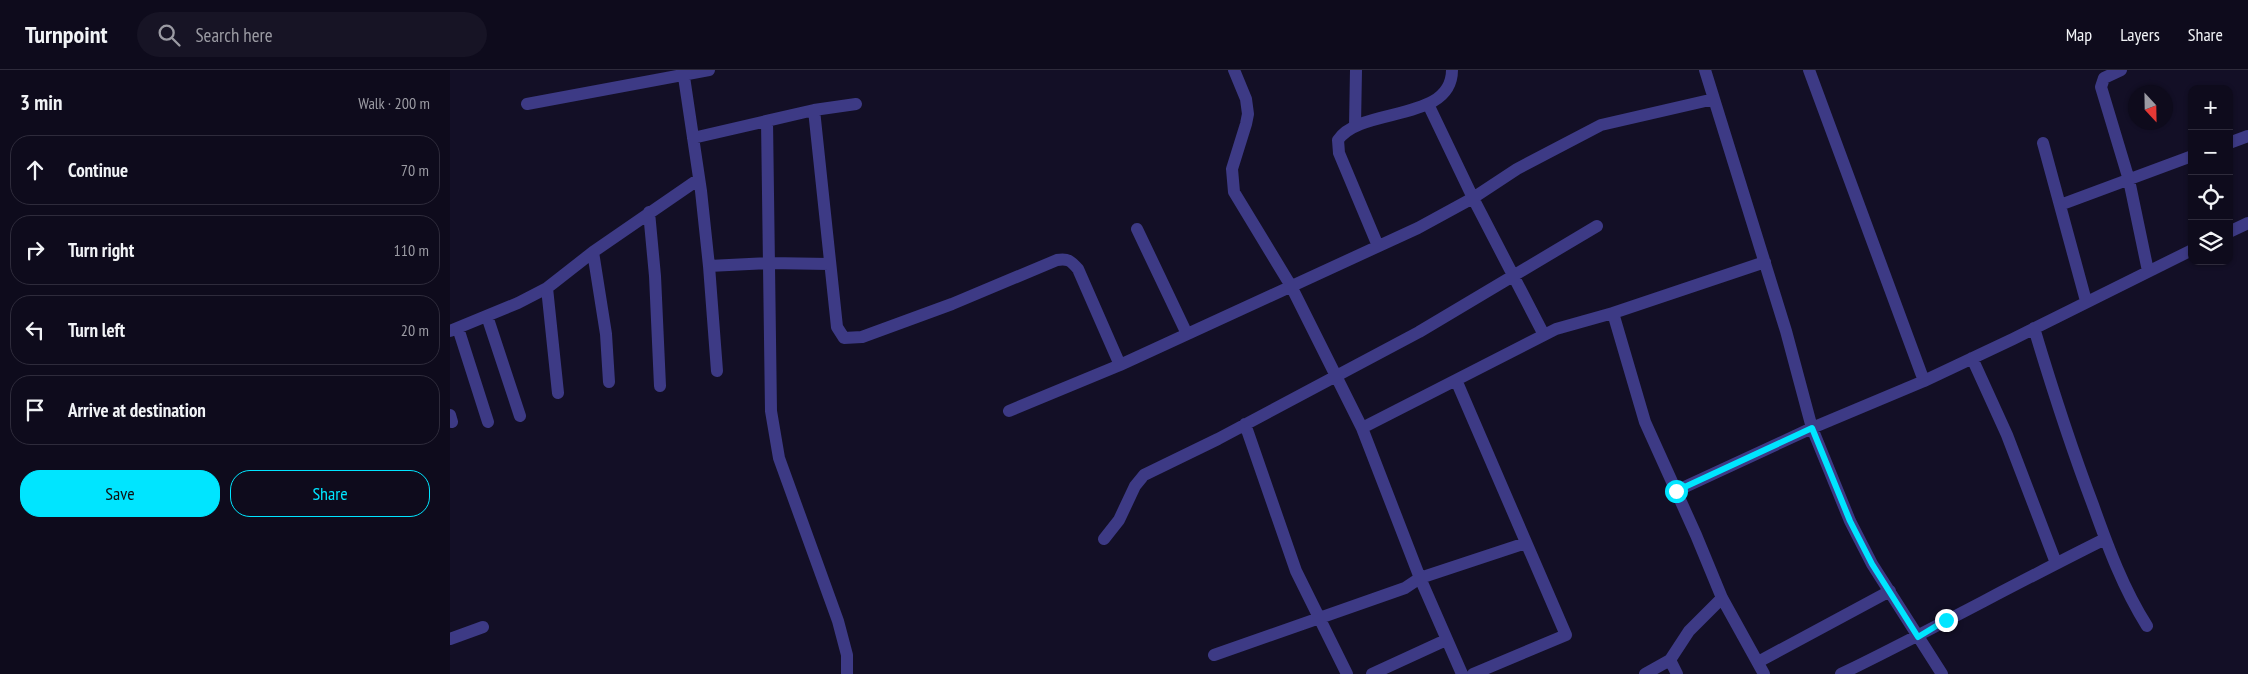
<!DOCTYPE html>
<html lang="en">
<head>
<meta charset="utf-8">
<style>
	body { margin:0; font-family:"PT Sans Narrow",sans-serif; background:#171425; color:#f1f3f6 }
	.controls { position:absolute; right:15px; top:15px; display:grid; overflow:hidden; border-radius:10px; box-shadow:0 1px 4px #0004 }
	.controls button { width:45px; height:45px; display:grid; place-items:center; padding:0; border:0; border-bottom:1px solid #2e2b3b; background:#0e0b1c; color:#f1f3f6; font:25px sans-serif }
	.compass { position:absolute; left:1678px; top:15px; width:45px; height:45px; border-radius:50%; background:#0e0b1c; box-shadow:0 1px 4px #0004; rotate:158deg }
	.stop { position:absolute; width:15px; height:15px; margin:-11px; border:4px solid #00e5ff; border-radius:50%; background:#fff }
	.stop.end { background:#00e5ff; border-color:#fff; box-shadow:0 1px 5px #0008 }
	.list { margin:0; padding:0; list-style:none }
	h2 { display:flex; justify-content:space-between; align-items:center; height:65px; margin:0; padding:0 20px; font-size:21px }
	h2 small { font-size:16px; font-weight:400; color:#9b9ba3 }
	.list li { display:grid; grid-template-columns:32px 1fr auto; gap:15px; align-items:center; box-sizing:border-box; height:70px; margin:0 10px 10px; padding:0 10px; border:1px solid #2e2b3b; border-radius:20px }
	.list b { display:block; font-size:19px; white-space:nowrap }
	.list em { font-size:16px; font-style:normal; color:#9b9ba3 }
	.actions { display:flex; gap:10px; padding:15px 20px }
	.actions a { flex:1; padding:11px 0; border:1px solid #00e5ff; border-radius:20px; text-align:center; font-size:18px; color:#00e5ff }
	.actions .main { background:#00e5ff; color:#111 }
	.icon { flex:none; width:28px; height:28px; fill:none; stroke:currentColor; stroke-width:2; stroke-linecap:round; stroke-linejoin:round }
	.map { position:relative; flex:none; width:1798px; height:604px; overflow:hidden }
	header { display:flex; align-items:center; gap:30px; box-sizing:border-box; height:70px; padding:0 25px; background:#0e0b1c; border-bottom:1px solid #2e2b3b }
	header strong { font-size:24px }
	nav { display:flex; gap:28px; margin-inline-start:auto; font-size:18px }
	.search { width:350px; height:45px; background:#171425; display:flex; align-items:center; gap:12px; box-sizing:border-box; padding:0 18px; border-radius:28px; color:#9b9ba3; font-size:19px }
	main { display:flex }
	aside { flex:1; background:#0e0b1c }
	.map>svg:first-child { display:block }
</style>
</head>
<body>
<header>
<strong>Turnpoint</strong>
<div class="search"><svg class="icon" aria-label="search" viewBox="0 0 24 24"><circle cx="10" cy="10" r="6"/><path d="M15 15l6 6"/></svg>Search here</div>
<nav><a>Map</a><a>Layers</a><a>Share</a></nav>
</header>
<main>
<aside>
<h2>3 min<small>Walk · 200 m</small></h2>
<ul class="list">
<li><svg class="icon" aria-label="ahead" viewBox="0 0 24 24"><path d="M12 20V5M6 11l6-6 6 6"/></svg><div><b>Continue</b></div><em>70 m</em></li>
<li><svg class="icon" aria-label="right" viewBox="0 0 24 24"><path d="M7 20v-9h11M14 6l5 5-5 5"/></svg><div><b>Turn right</b></div><em>110 m</em></li>
<li><svg class="icon" aria-label="left" viewBox="0 0 24 24"><path d="M17 20v-9H6M10 6l-5 5 5 5"/></svg><div><b>Turn left</b></div><em>20 m</em></li>
<li><svg class="icon" aria-label="arrive" viewBox="0 0 24 24"><path d="M6 21V4h12l-3 4 3 4H6"/></svg><div><b>Arrive at destination</b></div></li>
</ul>
<div class="actions"><a class="main">Save</a><a>Share</a></div>
</aside>
<div class="map">
<svg width="1798" height="604" viewBox="0 0 1798 604">
	<rect width="100%" height="100%" fill="#130f26"/>
	<g fill="none" stroke-linecap="round" stroke-linejoin="round">
		<path stroke="#3d3a85" stroke-width="12" d="M233 0 251 121 259 196 267 301
			M784 0 796 29 798 44 796 54 782 99 784 122 841 216 912 358 970 508 1012 604
			M1255 0 1336 261 1362 358 1400 451 1422 494 1492 604
			M1359 0 1474 311
			M1671 0 1654 8 1651 17 1679 110 1698 201
			M77 34 259 0
			M978 34 1023 128 1094 265
			M364 40 387 257 394 268 412 267 502 234 607 190C618 188 621 191 628 199L670 295
			M317 51 321 341 329 388 388 551 397 585V604
			M905 56 906 0
			M243 68 364 40 406 34
			M1593 73 1636 231
			M1779 73 1798 66
			M1610 135 1742 86
			M199 142 205 206 210 316
			M687 159 737 264
			M1779 162 1798 153
			M928 176 889 83 888 70C911 36 1002 53 1002 0
			M143 182 156 264 159 312
			M259 196 319 193 379 194
			M97 218 108 323
			M1163 243 1315 192
			M37 246 70 346
			M8 258 38 352
			M1584 258C1602 318 1621 377 1643 435 1658 477 1673 518 1697 556
			M0 261 68 233 97 218 143 182 249 109
			M1522 288 1557 365 1606 493
			M1006 310 1116 565 1023 604
			M559 341 670 295 968 158 1023 128 1067 99 1151 55 1264 29
			M0 345 2 352
			M795 354 846 501 897 604
			M912 358 1106 259 1163 243 1195 352 1246 465 1272 528 1314 604
			M1226 421 1362 358 1474 311 1563 269 1742 180
			M654 469 669 450 685 416 694 405 768 369 969 262 1147 156
			M0 569 33 557
			M764 585 955 518 970 508 1076 473
			M1220 590 1227 604
			M1308 592 1440 521
			M922 604 996 570
			M1195 604 1220 590 1239 561 1272 528
			M1391 604C1480 561 1566 513 1655 469"/>
	</g>
	<g fill="none" stroke-linecap="round" stroke-linejoin="round">
		<path stroke="#00e5ff" stroke-width="6" d="M1226 421 1362 358 1400 451 1422 494 1468 567 1496 550"/>
	</g>
</svg>
<div class="controls">
<button>+</button>
<button>−</button>
<button><svg class="icon" aria-label="locate" viewBox="0 0 24 24"><circle cx="12" cy="12" r="6"/><path d="M12 2v4M12 18v4M2 12h4M18 12h4"/></svg></button>
<button><svg class="icon" aria-label="layers" viewBox="0 0 24 24"><path d="M12 4l9 5-9 5-9-5zM3 14l9 5 9-5"/></svg></button>
</div>
<svg class="compass" viewBox="-18 -18 36 36"><path d="M0-13l5 13h-10z" fill="#e53935"/><path d="M0 13l5-13h-10z" fill="#9b9ba3"/></svg>
<div class="stop" style="left:1226px;top:421px"></div>
<div class="stop end" style="left:1496px;top:550px"></div>
</div>
</main>
</body>
</html>
